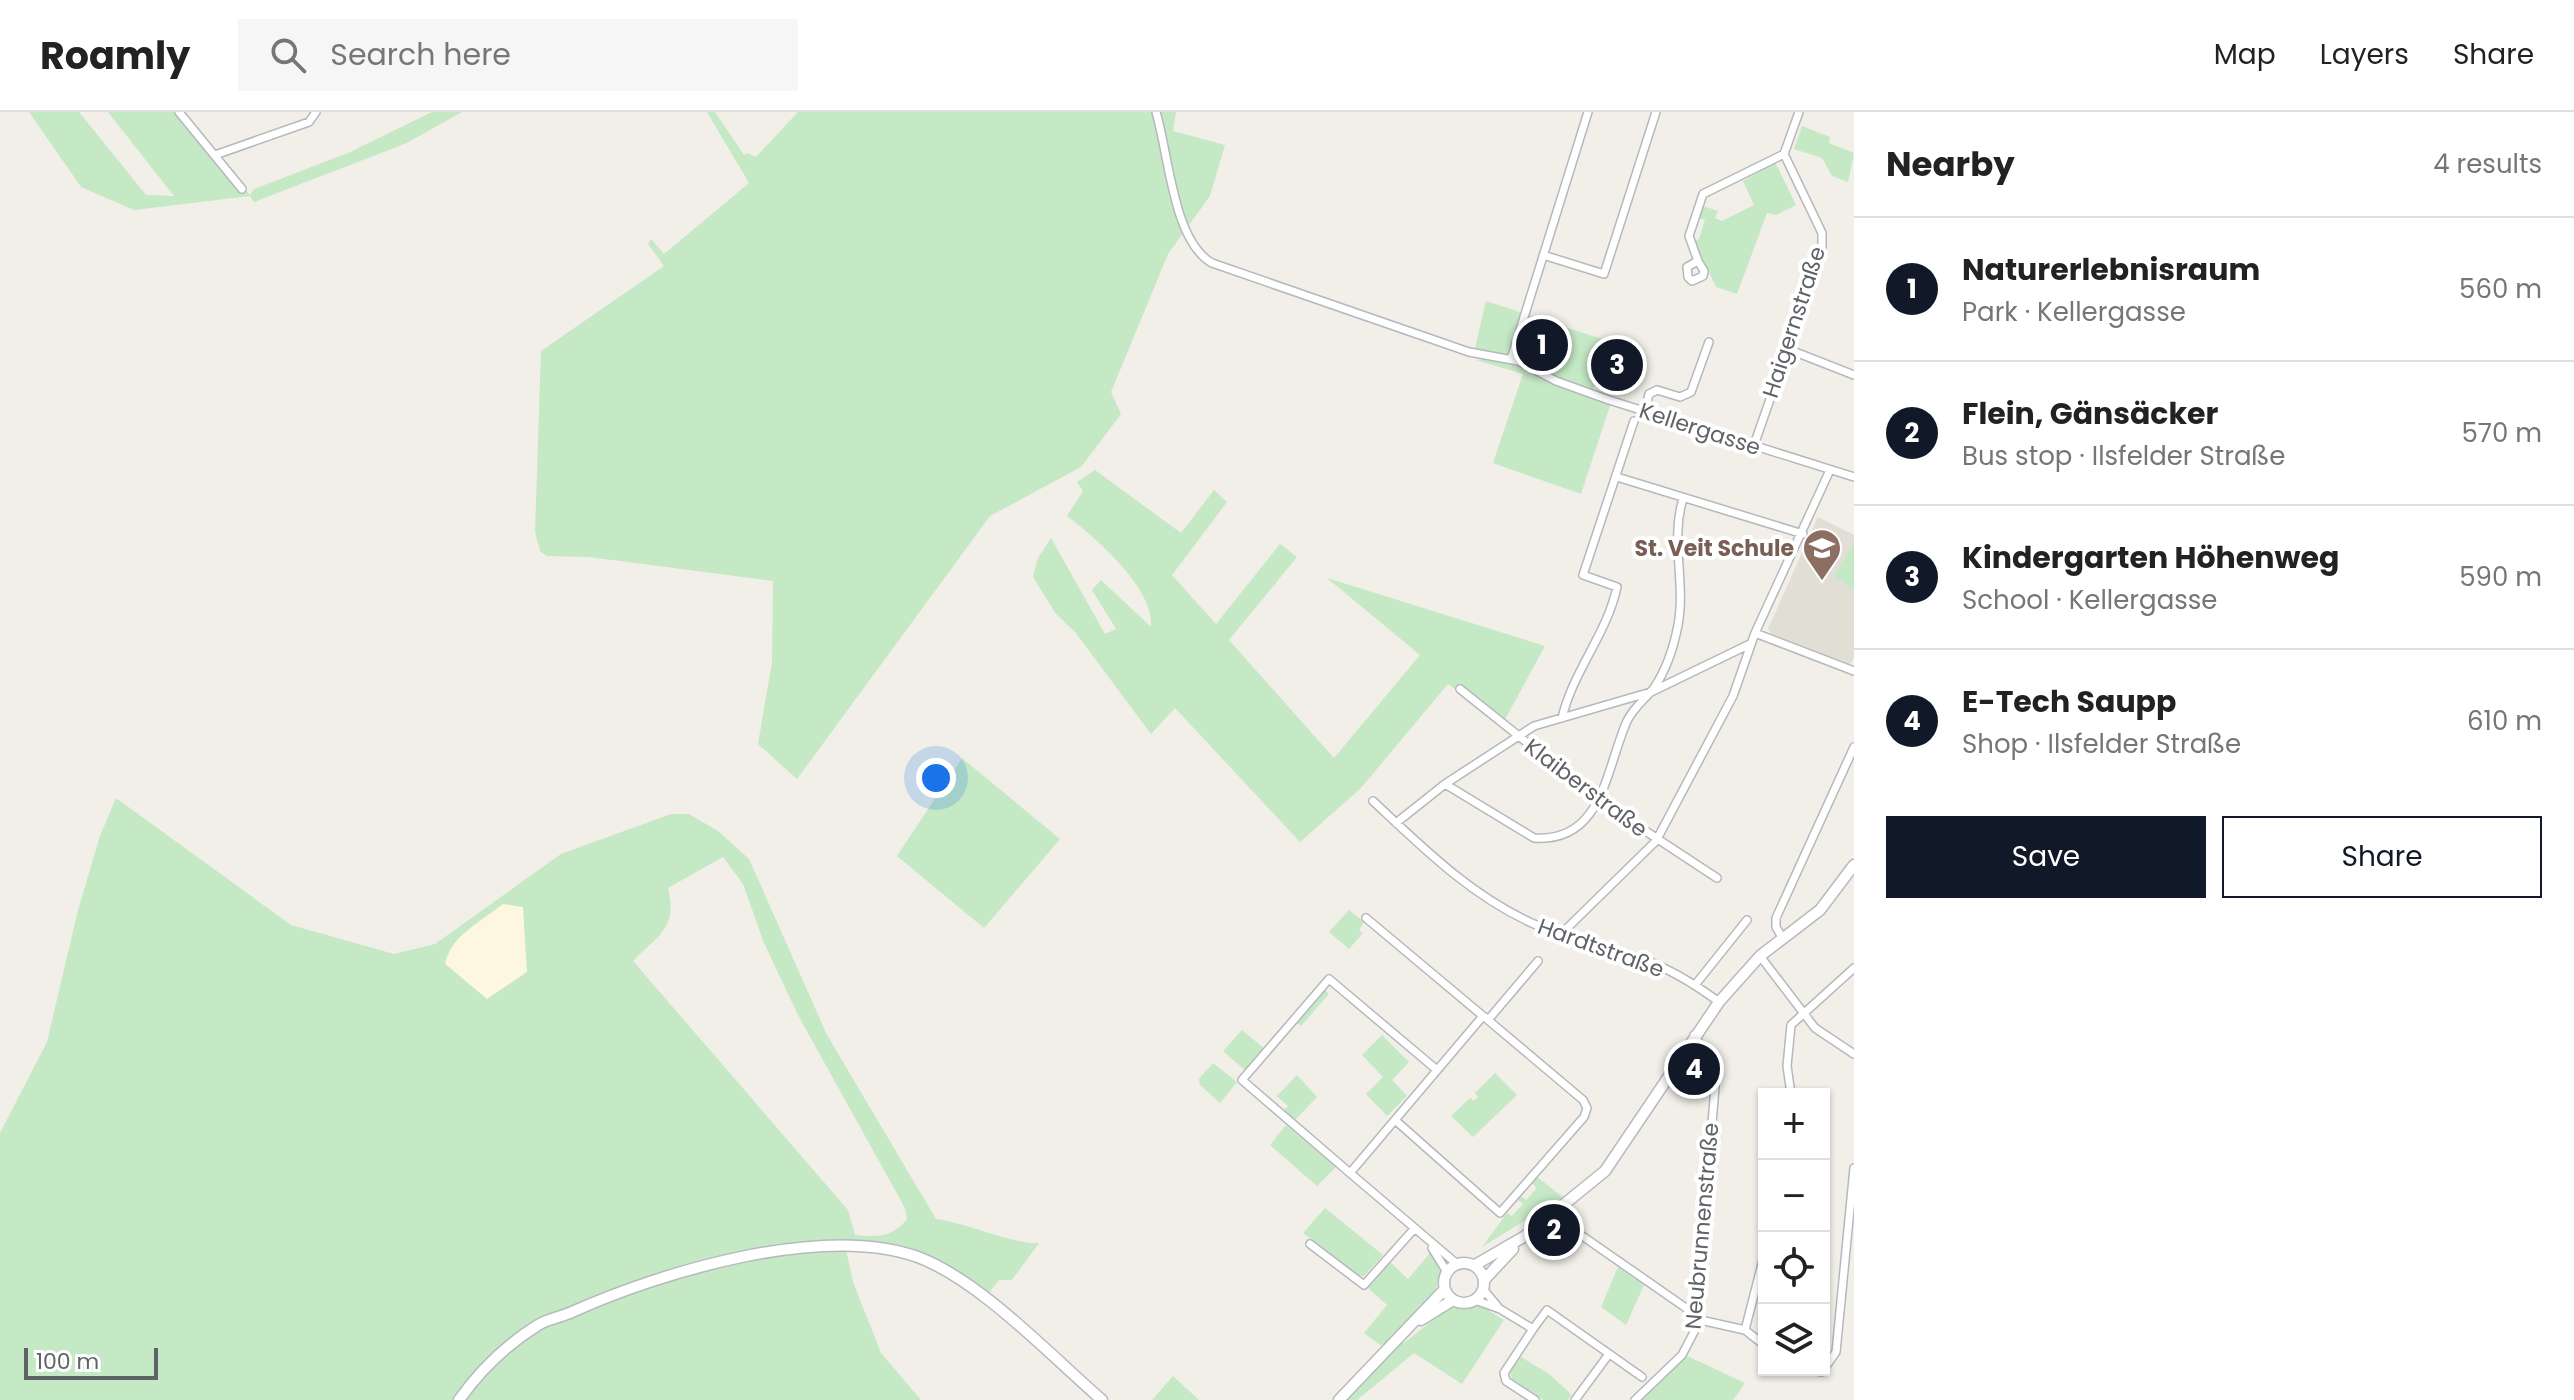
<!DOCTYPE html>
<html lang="en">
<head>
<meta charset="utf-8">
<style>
	body { margin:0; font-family:Poppins,sans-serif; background:#f6f6f6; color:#222 }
	.controls { position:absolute; right:24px; bottom:24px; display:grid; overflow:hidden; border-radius:0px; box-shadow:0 2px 6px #0004 }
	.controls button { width:72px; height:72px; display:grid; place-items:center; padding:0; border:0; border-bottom:2px solid #e0e0e0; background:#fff; color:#222; font:40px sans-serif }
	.scale { position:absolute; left:24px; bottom:20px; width:134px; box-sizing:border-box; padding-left:8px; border:4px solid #5f6368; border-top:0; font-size:22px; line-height:28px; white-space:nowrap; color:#5f6368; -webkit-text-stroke:6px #fff; paint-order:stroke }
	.you { position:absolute; left:936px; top:666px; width:28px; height:28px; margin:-20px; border:6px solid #fff; border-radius:50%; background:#1a73e8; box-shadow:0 0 0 12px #1a73e833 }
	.badge { display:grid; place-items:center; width:52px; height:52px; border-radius:50%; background:#111827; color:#fff; font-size:26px; font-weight:700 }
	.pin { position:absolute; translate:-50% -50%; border:4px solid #fff; box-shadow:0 2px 8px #0006 }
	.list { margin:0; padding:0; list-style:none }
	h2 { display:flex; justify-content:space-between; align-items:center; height:104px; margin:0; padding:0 32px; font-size:34px }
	h2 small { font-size:26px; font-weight:400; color:#767676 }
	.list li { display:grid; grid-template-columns:52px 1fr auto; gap:24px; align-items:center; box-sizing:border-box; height:144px; padding:0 32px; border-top:2px solid #e0e0e0 }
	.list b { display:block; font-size:30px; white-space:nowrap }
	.list p { margin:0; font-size:26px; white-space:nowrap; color:#767676 }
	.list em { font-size:26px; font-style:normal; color:#767676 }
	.actions { display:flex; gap:16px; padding:24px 32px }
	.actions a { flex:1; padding:18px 0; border:2px solid #111827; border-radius:0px; text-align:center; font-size:28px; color:#111827 }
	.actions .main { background:#111827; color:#fff }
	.icon { flex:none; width:44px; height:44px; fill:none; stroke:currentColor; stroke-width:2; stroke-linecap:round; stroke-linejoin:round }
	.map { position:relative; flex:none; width:1854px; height:1288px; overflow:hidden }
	header { display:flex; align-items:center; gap:48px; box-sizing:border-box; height:112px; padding:0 40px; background:#fff; border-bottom:2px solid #e0e0e0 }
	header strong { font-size:38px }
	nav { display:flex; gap:44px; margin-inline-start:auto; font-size:28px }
	.search { width:560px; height:72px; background:#f6f6f6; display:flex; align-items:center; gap:20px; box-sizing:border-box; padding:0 28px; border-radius:0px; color:#767676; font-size:30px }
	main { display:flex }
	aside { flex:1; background:#fff }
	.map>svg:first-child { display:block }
</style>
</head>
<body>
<header>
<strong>Roamly</strong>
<div class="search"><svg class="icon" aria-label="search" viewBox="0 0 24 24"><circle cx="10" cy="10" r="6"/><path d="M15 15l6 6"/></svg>Search here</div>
<nav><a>Map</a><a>Layers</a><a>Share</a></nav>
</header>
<main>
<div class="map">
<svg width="1854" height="1288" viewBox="0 0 1854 1288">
	<rect width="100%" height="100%" fill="#f1efe8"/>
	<path fill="#fef7e0" d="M503 792 523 795 527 860 487 887 445 851 455 829Z"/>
	<path fill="#e1ded6" d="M1818 405 1854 423V546L1849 554 1773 524 1768 517Z"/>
	<path fill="#c5e8c5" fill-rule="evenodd" d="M29 0H79L146 83 174 84 108 0H185L250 83 254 77 348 41 432 0H462L407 31 254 90 250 84 134 98 81 75Z
		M707 0H715L744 43 747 41 756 45 798 0H1176L1173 19 1225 33 1210 84 1168 142 1111 280 1121 302 1081 355 990 404 797 667 758 632 772 550 773 469 589 445 547 444 540 439 535 420 541 239 664 154 648 132 651 127 664 142 749 71Z
		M1802 14 1830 25 1829 31 1854 41 1848 70 1832 64 1822 46 1794 37Z
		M1775 50 1796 93 1776 103 1767 101 1737 182 1716 175 1694 129 1699 127 1705 108 1699 106 1703 94 1718 99 1715 106 1722 109 1754 93 1743 69Z
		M1486 189 1608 229 1592 281 1475 236Z
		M1495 246 1611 291 1581 382 1493 351 1523 262 1476 248Z
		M1095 358 1181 421 1214 378 1227 390 1172 463 1216 512 1280 432 1297 445 1229 528 1334 646 1420 543 1327 466 1545 534 1502 613 1448 572 1360 677 1300 730 1175 596 1151 622 1075 520 1056 502 1033 465 1038 446 1051 426 1105 522 1116 517 1092 478 1101 468 1151 515C1155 477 1096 426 1067 404L1083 379 1077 370Z
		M1853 433H1854V477L1834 464Z
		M962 646 1060 727 984 816 897 744Z
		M116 686 291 813 394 842 435 832 561 742 671 702H689L718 719 749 747 827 923 936 1107C967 1111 1014 1133 1039 1131L1012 1168H999L987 1183 1099 1288 966 1173 915 1147 870 1136 846 1138 853 1170 881 1241 921 1288H0V1021L47 930 78 798 100 724ZM723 745 743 772 764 831 798 903 905 1096 907 1107C892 1126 877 1125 855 1123L848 1098 633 849C658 823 678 817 668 776ZM503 792 523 795 527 860 487 887 445 852C450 824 482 808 503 792Z
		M1349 798 1364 810 1359 818 1363 821 1349 837 1329 820Z
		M1324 877 1329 882 1301 914 1295 909Z
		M1242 918 1265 937 1246 959 1223 939Z
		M1382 923 1409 950 1392 968 1407 984 1387 1004 1366 982 1383 965 1362 943Z
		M1213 951 1237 970 1220 991 1200 973 1199 967Z
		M1495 961 1517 983 1473 1025 1451 1004 1470 986 1474 989 1478 985 1475 981Z
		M1297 963 1317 985 1295 1008 1283 999 1288 994 1277 984Z
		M1286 1013 1336 1055 1317 1074 1270 1033Z
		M1537 1065 1563 1085 1482 1135 1507 1101 1512 1104 1523 1092 1518 1088 1521 1084 1526 1088 1537 1076 1532 1071Z
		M1325 1096 1383 1143 1364 1164H1358L1303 1121Z
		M1430 1141 1441 1159 1433 1187 1386 1232 1380 1233 1364 1221 1387 1193 1368 1176 1390 1150 1408 1167Z
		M1618 1155 1644 1173 1626 1213 1601 1195Z
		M1470 1194H1481L1504 1208 1462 1272 1414 1241 1357 1288H1342L1401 1229 1404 1231 1447 1197Z
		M1681 1241 1745 1271 1733 1288H1635Z
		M1521 1245 1549 1262 1571 1282 1568 1288H1543L1512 1267 1510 1259Z
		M1173 1264 1199 1288H1152Z"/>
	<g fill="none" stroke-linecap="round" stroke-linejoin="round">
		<g stroke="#b5b8bc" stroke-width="10">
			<path id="street" d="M179 0 242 77
				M1156 0C1169 43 1173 129 1212 151L1469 240 1518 249 1556 269 1609 288 1854 365
				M215 43 309 10 316 0
				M1543 143 1604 162 1656 0
				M1698 149 1704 159 1703 164 1692 169 1688 165 1687 155 1698 149 1689 124 1703 82 1784 42
				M1785 236 1854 263
				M1511 247 1588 0
				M1645 298 1649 282 1657 278 1680 285 1691 280 1709 230
				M1754 333 1822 139V121L1784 42 1799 0
				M1617 365 1803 422
				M1755 521 1854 559
				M1460 577 1600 689 1717 766
				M1562 606C1573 559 1607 522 1617 475L1583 463 1634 309
				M1445 672 1534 726C1603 731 1606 656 1627 609 1634 595 1645 587 1654 576 1666 558 1674 534 1678 513 1686 470 1670 428 1683 387
				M1373 689C1422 735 1471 784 1534 812 1569 828 1608 834 1645 848 1672 858 1696 873 1719 890
				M1396 711 1445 672 1534 614 1651 580 1750 532
				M1366 806 1483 904 1350 1061 1457 1152
				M1560 823 1656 729 1733 584 1755 521 1830 358
				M1783 827 1776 815V806L1854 635
				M1760 844 1815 916 1854 942
				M1695 873 1747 808
				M1485 905 1488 908 1538 849
				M1791 982 1787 954 1791 913 1854 856
				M1395 1008 1500 1101 1584 1005 1587 996 1583 988 1488 908
				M1350 1061 1242 968 1329 867 1437 958
				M1568 1114 1696 1203
				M1310 1132 1364 1173 1414 1117
				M1432 1136 1447 1160
				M1483 1177 1498 1195
				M1475 1188 1500 1197 1533 1217 1504 1261 1506 1269 1535 1288
				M1696 1207 1745 1218 1764 1233
				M1533 1217 1547 1198 1642 1265
				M1745 1218 1764 1144
				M1812 1258 1822 1260 1836 1240 1854 1056
				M1575 1288 1609 1242
				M1635 1288 1682 1243 1695 1218 1715 975 1712 951 1694 923"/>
		</g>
		<g stroke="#b6babf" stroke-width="13">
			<path id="secondary" d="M1444 1171a20 20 0 1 1 40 0a20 20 0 1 1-40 0Z
				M1475 1153 1525 1124 1605 1059 1719 890 1760 844 1820 798 1854 753
				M1484 1168 1513 1137
				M1421 1208 1453 1188
				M459 1288C481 1257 506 1233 538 1213 548 1207 561 1205 572 1200 661 1160 820 1112 915 1144 978 1166 1051 1244 1102 1288
				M1339 1288 1445 1177"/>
		</g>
		<use href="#street" stroke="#fff" stroke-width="7"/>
		<use href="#secondary" stroke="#fff" stroke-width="10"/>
	</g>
	<defs>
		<g id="school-pin" transform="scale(2)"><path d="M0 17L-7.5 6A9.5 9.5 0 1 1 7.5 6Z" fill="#8d6e63" stroke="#fff"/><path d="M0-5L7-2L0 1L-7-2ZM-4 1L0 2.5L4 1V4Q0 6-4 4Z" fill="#fff"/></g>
	</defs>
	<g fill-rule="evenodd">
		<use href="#school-pin" x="1822" y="436"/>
	</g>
	<g text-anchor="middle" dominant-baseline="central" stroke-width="8" stroke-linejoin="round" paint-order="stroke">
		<g font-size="22" fill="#5f6368" stroke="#fff">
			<text transform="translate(1794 210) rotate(-72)">Haigernstraße</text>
			<text transform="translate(1700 317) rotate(18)">Kellergasse</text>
			<text transform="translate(1586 676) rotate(37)">Klaiberstraße</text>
			<text transform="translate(1601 836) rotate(20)">Hardtstraße</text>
			<text transform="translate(1702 1114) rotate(-85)">Neubrunnenstraße</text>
		</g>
		<g font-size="22" font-weight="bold" fill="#785e54" stroke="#fff" text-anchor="end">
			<text x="1794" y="436">St. Veit Schule</text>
		</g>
	</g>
</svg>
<div class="controls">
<button>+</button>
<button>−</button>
<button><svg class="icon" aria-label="locate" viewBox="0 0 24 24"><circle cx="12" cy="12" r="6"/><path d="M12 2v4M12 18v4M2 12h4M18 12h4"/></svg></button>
<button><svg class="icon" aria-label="layers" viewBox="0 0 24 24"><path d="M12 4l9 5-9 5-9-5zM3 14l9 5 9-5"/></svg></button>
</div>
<div class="scale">100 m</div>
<div class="you"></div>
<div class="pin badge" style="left:1542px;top:233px">1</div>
<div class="pin badge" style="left:1554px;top:1118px">2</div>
<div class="pin badge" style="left:1617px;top:253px">3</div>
<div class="pin badge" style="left:1694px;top:957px">4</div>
</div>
<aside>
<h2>Nearby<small>4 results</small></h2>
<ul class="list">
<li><span class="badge">1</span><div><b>Naturerlebnisraum</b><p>Park · Kellergasse</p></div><em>560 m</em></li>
<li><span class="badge">2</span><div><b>Flein, Gänsäcker</b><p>Bus stop · Ilsfelder Straße</p></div><em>570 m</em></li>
<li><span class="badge">3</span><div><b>Kindergarten Höhenweg</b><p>School · Kellergasse</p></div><em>590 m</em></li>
<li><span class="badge">4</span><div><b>E-Tech Saupp</b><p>Shop · Ilsfelder Straße</p></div><em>610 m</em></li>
</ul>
<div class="actions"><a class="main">Save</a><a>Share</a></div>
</aside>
</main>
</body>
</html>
